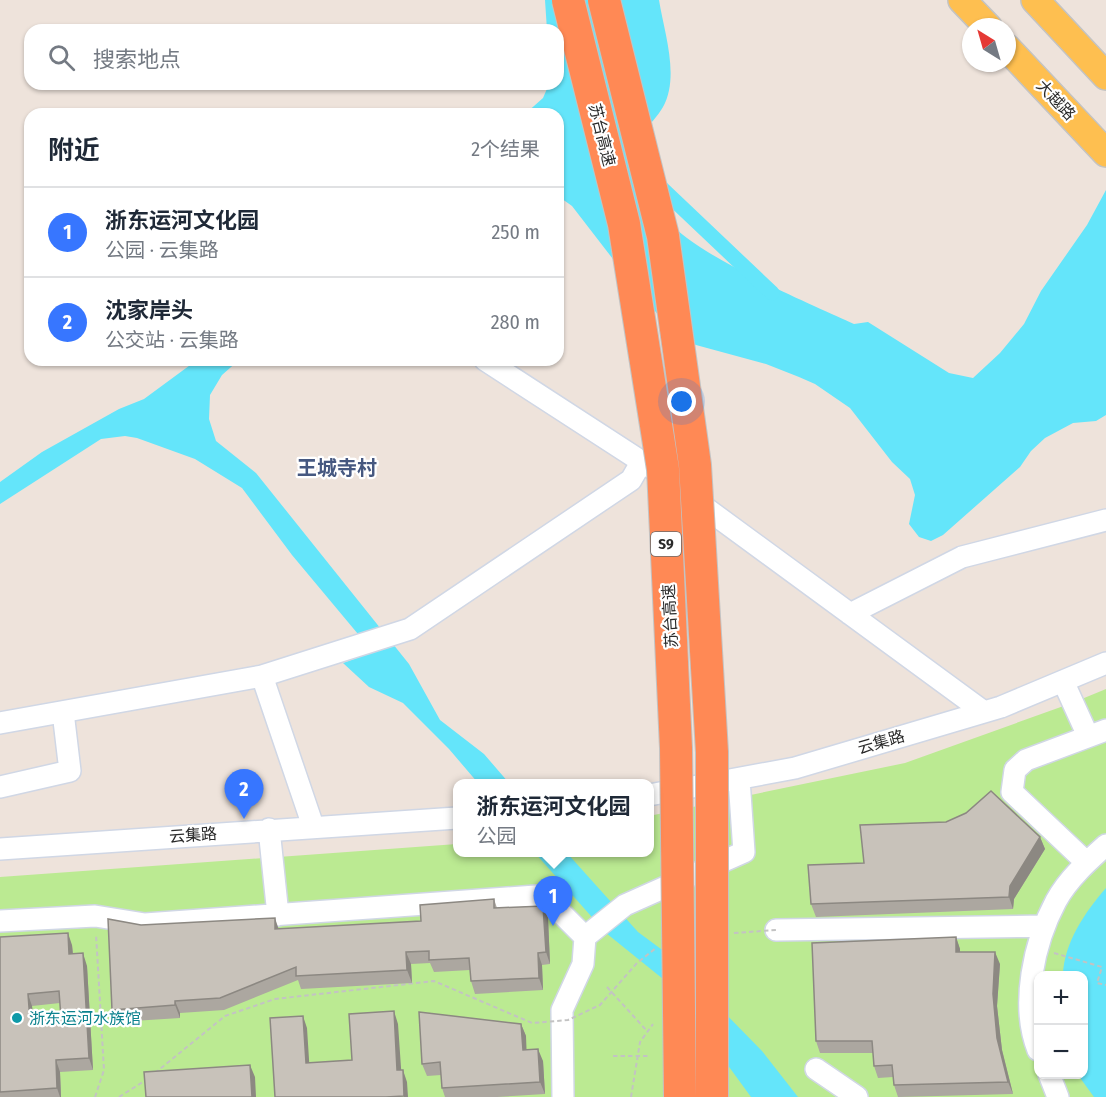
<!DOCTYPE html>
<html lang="zh">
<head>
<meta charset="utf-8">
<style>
	body { margin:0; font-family:"Fira Sans Condensed","Noto Sans SC",sans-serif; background:#f6f6f7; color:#1f2937 }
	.controls { position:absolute; right:18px; bottom:18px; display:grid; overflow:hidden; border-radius:12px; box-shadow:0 2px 4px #0004 }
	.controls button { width:54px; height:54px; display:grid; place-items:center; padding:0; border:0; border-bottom:2px solid #e0e1e3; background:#fff; color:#1f2937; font:30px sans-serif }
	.compass { position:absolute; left:962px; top:18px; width:54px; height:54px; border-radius:50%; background:#fff; box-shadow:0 2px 4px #0004; rotate:323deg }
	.you { position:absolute; left:682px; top:402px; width:21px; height:21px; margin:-15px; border:4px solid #fff; border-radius:50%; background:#1a73e8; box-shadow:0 0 0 9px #1a73e833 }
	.badge { display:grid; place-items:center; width:39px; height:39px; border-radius:50%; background:#3776ff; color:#fff; font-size:20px; font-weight:700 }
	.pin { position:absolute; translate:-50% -50px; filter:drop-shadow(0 2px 3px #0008) }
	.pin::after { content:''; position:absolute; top:32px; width:21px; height:18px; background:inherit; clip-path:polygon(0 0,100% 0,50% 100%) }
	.popup { position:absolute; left:453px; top:779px; width:201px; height:78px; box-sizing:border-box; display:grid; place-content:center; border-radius:12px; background:#fff; filter:drop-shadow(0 2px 4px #0005); font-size:20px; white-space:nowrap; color:#747a83 }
	.popup b { font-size:22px; color:#1f2937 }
	.popup::after { content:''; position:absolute; left:50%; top:100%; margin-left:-12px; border:12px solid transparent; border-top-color:#fff }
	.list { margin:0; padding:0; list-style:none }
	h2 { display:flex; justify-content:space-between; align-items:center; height:78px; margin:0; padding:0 24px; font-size:26px }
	h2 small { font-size:20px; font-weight:400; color:#747a83 }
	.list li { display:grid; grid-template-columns:39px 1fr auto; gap:18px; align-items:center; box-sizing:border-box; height:90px; padding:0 24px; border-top:2px solid #e0e1e3 }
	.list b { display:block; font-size:22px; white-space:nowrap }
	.list p { margin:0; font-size:20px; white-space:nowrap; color:#747a83 }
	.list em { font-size:20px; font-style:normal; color:#747a83 }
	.icon { flex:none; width:33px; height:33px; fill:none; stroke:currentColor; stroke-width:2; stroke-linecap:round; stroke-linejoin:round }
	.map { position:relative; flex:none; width:1106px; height:1097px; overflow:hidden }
	.search { position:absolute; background:#fff; box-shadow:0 2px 4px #0004; left:24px; top:24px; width:540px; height:66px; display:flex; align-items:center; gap:15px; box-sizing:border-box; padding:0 21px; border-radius:18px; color:#747a83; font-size:22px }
	.panel { position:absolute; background:#fff; box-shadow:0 2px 4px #0004; left:24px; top:108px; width:540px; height:258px; border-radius:18px }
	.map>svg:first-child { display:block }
</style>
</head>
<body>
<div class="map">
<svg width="1106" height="1097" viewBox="0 0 1106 1097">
	<rect width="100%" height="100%" fill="#eee3db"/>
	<path fill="#bbea92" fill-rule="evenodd" d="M1106 689V1097H0V877L457 844V852H649V816L905 763 1072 703ZM1038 976H1084V1074H1038Z"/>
	<path fill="#64e5fa" d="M545 0H659C664 32 680 76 663 107 658 116 649 125 642 133 647 152 651 192 659 209 679 250 809 303 854 324L868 322 949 373 973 378 1000 353 1024 324 1041 291 1087 225 1106 190V415L1096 421 1073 423 1045 438 1031 451 1020 467 943 535 931 541 919 537 909 524 915 495 910 479 892 462 850 408 815 384 799 377 766 364 696 345 676 334 643 298 572 206 558 196V114H525L543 98 549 84H558V30H547Z
		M197 360H239L222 375 210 395 209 419 216 441 256 473 409 664 440 720 484 754 509 783H478L449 749 403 703 369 687 343 663 373 652 292 555 242 488 195 459 137 438 125 436 101 439 0 504V482L42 452 119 409 144 399Z
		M535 853H567L638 932 665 952 762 1051 798 1097H751L668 983 606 933Z
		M1106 888V1097H1094L1078 1075 1084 1074V976L1063 975C1064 943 1085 912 1106 888Z"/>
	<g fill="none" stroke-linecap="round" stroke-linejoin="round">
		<path stroke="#64e5fa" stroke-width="15" d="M655 182 772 293"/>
		<g stroke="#d0d7e5" stroke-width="24">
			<path id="minor" d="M485 360 653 469
				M692 498 984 712
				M850 614 962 557 1106 520
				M262 676 313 826
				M1063 681 1088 736
				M0 723 262 676 410 629 631 480 642 461
				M0 787 70 771 63 712
				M649 795 795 768 1001 707 1106 663
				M269 829 278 915
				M0 849 457 818
				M1086 862 1012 792 1015 770 1026 760 1106 730
				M0 921 95 916 145 924 536 896 550 902 585 937 583 964 562 1010 563 1097
				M776 930 1044 926
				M585 937 625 905 744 852 739 779
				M1038 1050C1020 1005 1034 942 1056 901 1068 879 1088 861 1106 845
				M816 1069 857 1097
				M1049 1074 1058 1097"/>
		</g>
		<g stroke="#c3c3c3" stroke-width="30">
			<path id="major" d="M962 0 988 27
				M1035 0 1106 76
				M1007 48 1106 153"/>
		</g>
		<path stroke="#c3c3c3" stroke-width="2" stroke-dasharray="4.5 3" stroke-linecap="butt" d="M1054 953 1102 967 1097 983 1106 985
			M607 987 647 1031
			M613 1056H650
			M95 1097 104 1070 96 934
			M631 1097 640 1042 653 1024"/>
		<use href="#minor" stroke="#fff" stroke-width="21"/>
		<use href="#major" stroke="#febf50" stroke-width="27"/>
		<g stroke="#c3c3c3" stroke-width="34" stroke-linecap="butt">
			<path id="highway-bridge" d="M568 0 624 224 663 469 676 748 680 1097
				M604 0 663 236 695 465 712 752V1097"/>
		</g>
		<path stroke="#c3c3c3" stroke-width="2" stroke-dasharray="4.5 3" stroke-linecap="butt" d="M734 933 776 930
			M155 1073 225 1016 275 999 434 981 532 1023 568 1020 600 1005 637 963 656 948
			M119 1097 146 1080"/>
		<use href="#highway-bridge" stroke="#ff8955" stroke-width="32"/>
	</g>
	<path fill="#aca7a0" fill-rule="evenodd" d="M1040 837 1045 849 1014 899 1013 909 816 917 811 904 864 863Z
		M494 899 497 908 543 906 548 918 550 964 542 965 543 990 475 994 471 981 470 970 434 972 430 963 411 964 412 983 301 989 298 980 224 1010 180 1013V1018L117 1022 112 1010 279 929 421 921Z
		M0 937 72 945 73 954 87 966 93 1070 60 1072 61 1097H0ZM60 1003 61 1018 34 1021 32 1006Z
		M956 937 960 949V952L1000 964 997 1006 1002 1050 1013 1094 898 1097 894 1085 893 1077 878 1078 874 1066 873 1053H820L816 1041Z
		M521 1024 526 1036V1049L543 1061 545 1094 497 1097H445L442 1088 441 1075 427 1076 422 1064Z"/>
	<path fill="#8c8882" d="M1040 837 1045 849 1014 899 1013 909 1009 897 1010 886Z
		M543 906 548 918 550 964 546 952Z
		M275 918 279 930 275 929Z
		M68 933 72 945 74 966 69 954Z
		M956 937 960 949V965L956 952Z
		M406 952 411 964 412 983 407 970Z
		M995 952 1000 964 997 1006 1002 1050 1013 1094 1008 1082 997 1038 993 994Z
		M83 953 87 966 93 1070 89 1058Z
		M538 953 542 965 543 990 539 978Z
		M28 994 32 1006 35 1033 30 1021Z
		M175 1001 180 1013V1018L175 1005Z
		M394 1011 398 1024 402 1082 397 1070Z
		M303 1016 307 1028 310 1075 306 1063Z
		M521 1024 526 1036 527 1062 523 1050Z
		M538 1049 543 1061 545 1094 540 1082Z
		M56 1060 60 1072 61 1097H60L57 1088Z
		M250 1065 255 1077 256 1097H252Z
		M403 1070 407 1082 408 1097H404V1096Z"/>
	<path fill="#c8c2ba" stroke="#8c8882" stroke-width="1.5" fill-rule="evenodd" d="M991 791 1040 837 1010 886 1009 897 811 904 808 865 864 863 860 825 946 822 966 813Z
		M494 899V908L543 906 546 952 538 953 539 978 471 981 469 958 429 960V951L406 952 407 970 296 976V967L220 998 175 1001V1005L112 1010 108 919 141 925 275 918V929L421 921 420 905Z
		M68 933 69 954 83 953 89 1058 56 1060 57 1088 0 1092V937ZM59 991 61 1018 30 1021 28 994Z
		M956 937V952H995L993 994 997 1038 1008 1082 894 1085 892 1065 874 1066 872 1041H816L812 943Z
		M394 1011 397 1070H403L404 1096 386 1097H275L270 1018 303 1016 306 1063 352 1060 349 1014Z
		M419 1012 521 1024 523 1050 538 1049 540 1082 442 1088 440 1062 422 1064Z
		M250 1065 252 1097H146L144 1072Z"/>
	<circle fill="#0f9aa8" stroke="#fff" stroke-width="2" cx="17" cy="1018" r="6"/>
	<g text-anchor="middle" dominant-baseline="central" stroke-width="4.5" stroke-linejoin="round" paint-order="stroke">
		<rect fill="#fff" stroke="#6a6a6a" stroke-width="1.5" x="651" y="532" width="30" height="24" rx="4.5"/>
		<g font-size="15" font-weight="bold" fill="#2a2a2a">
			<text x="666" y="544">S9</text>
		</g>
		<g font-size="16" fill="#2a2a2a" stroke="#fff">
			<text transform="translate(1056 100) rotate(47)">大越路</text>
			<text transform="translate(602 135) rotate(76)">苏台高速</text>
			<text transform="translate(670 616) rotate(-93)">苏台高速</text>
			<text transform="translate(881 742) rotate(-16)">云集路</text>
			<text transform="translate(193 835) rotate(-4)">云集路</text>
		</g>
		<g font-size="16" fill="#0d838f" stroke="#fff" text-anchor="start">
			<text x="29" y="1018">浙东运河水族馆</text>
		</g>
		<g font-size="20" font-weight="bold" fill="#465880" stroke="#fff">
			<text x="337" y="468">王城寺村</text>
		</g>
	</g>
</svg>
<div class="controls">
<button>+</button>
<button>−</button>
</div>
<svg class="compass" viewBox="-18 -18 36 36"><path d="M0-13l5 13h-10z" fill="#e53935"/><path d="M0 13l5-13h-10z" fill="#747a83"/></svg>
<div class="you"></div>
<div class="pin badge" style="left:553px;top:926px">1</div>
<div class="popup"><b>浙东运河文化园</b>公园</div>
<div class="pin badge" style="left:244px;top:819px">2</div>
<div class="search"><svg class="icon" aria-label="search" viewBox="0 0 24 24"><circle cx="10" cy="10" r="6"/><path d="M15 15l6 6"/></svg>搜索地点</div>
<section class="panel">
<h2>附近<small>2个结果</small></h2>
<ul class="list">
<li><span class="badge">1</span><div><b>浙东运河文化园</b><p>公园 · 云集路</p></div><em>250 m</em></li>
<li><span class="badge">2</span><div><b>沈家岸头</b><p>公交站 · 云集路</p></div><em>280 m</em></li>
</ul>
</section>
</div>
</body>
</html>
